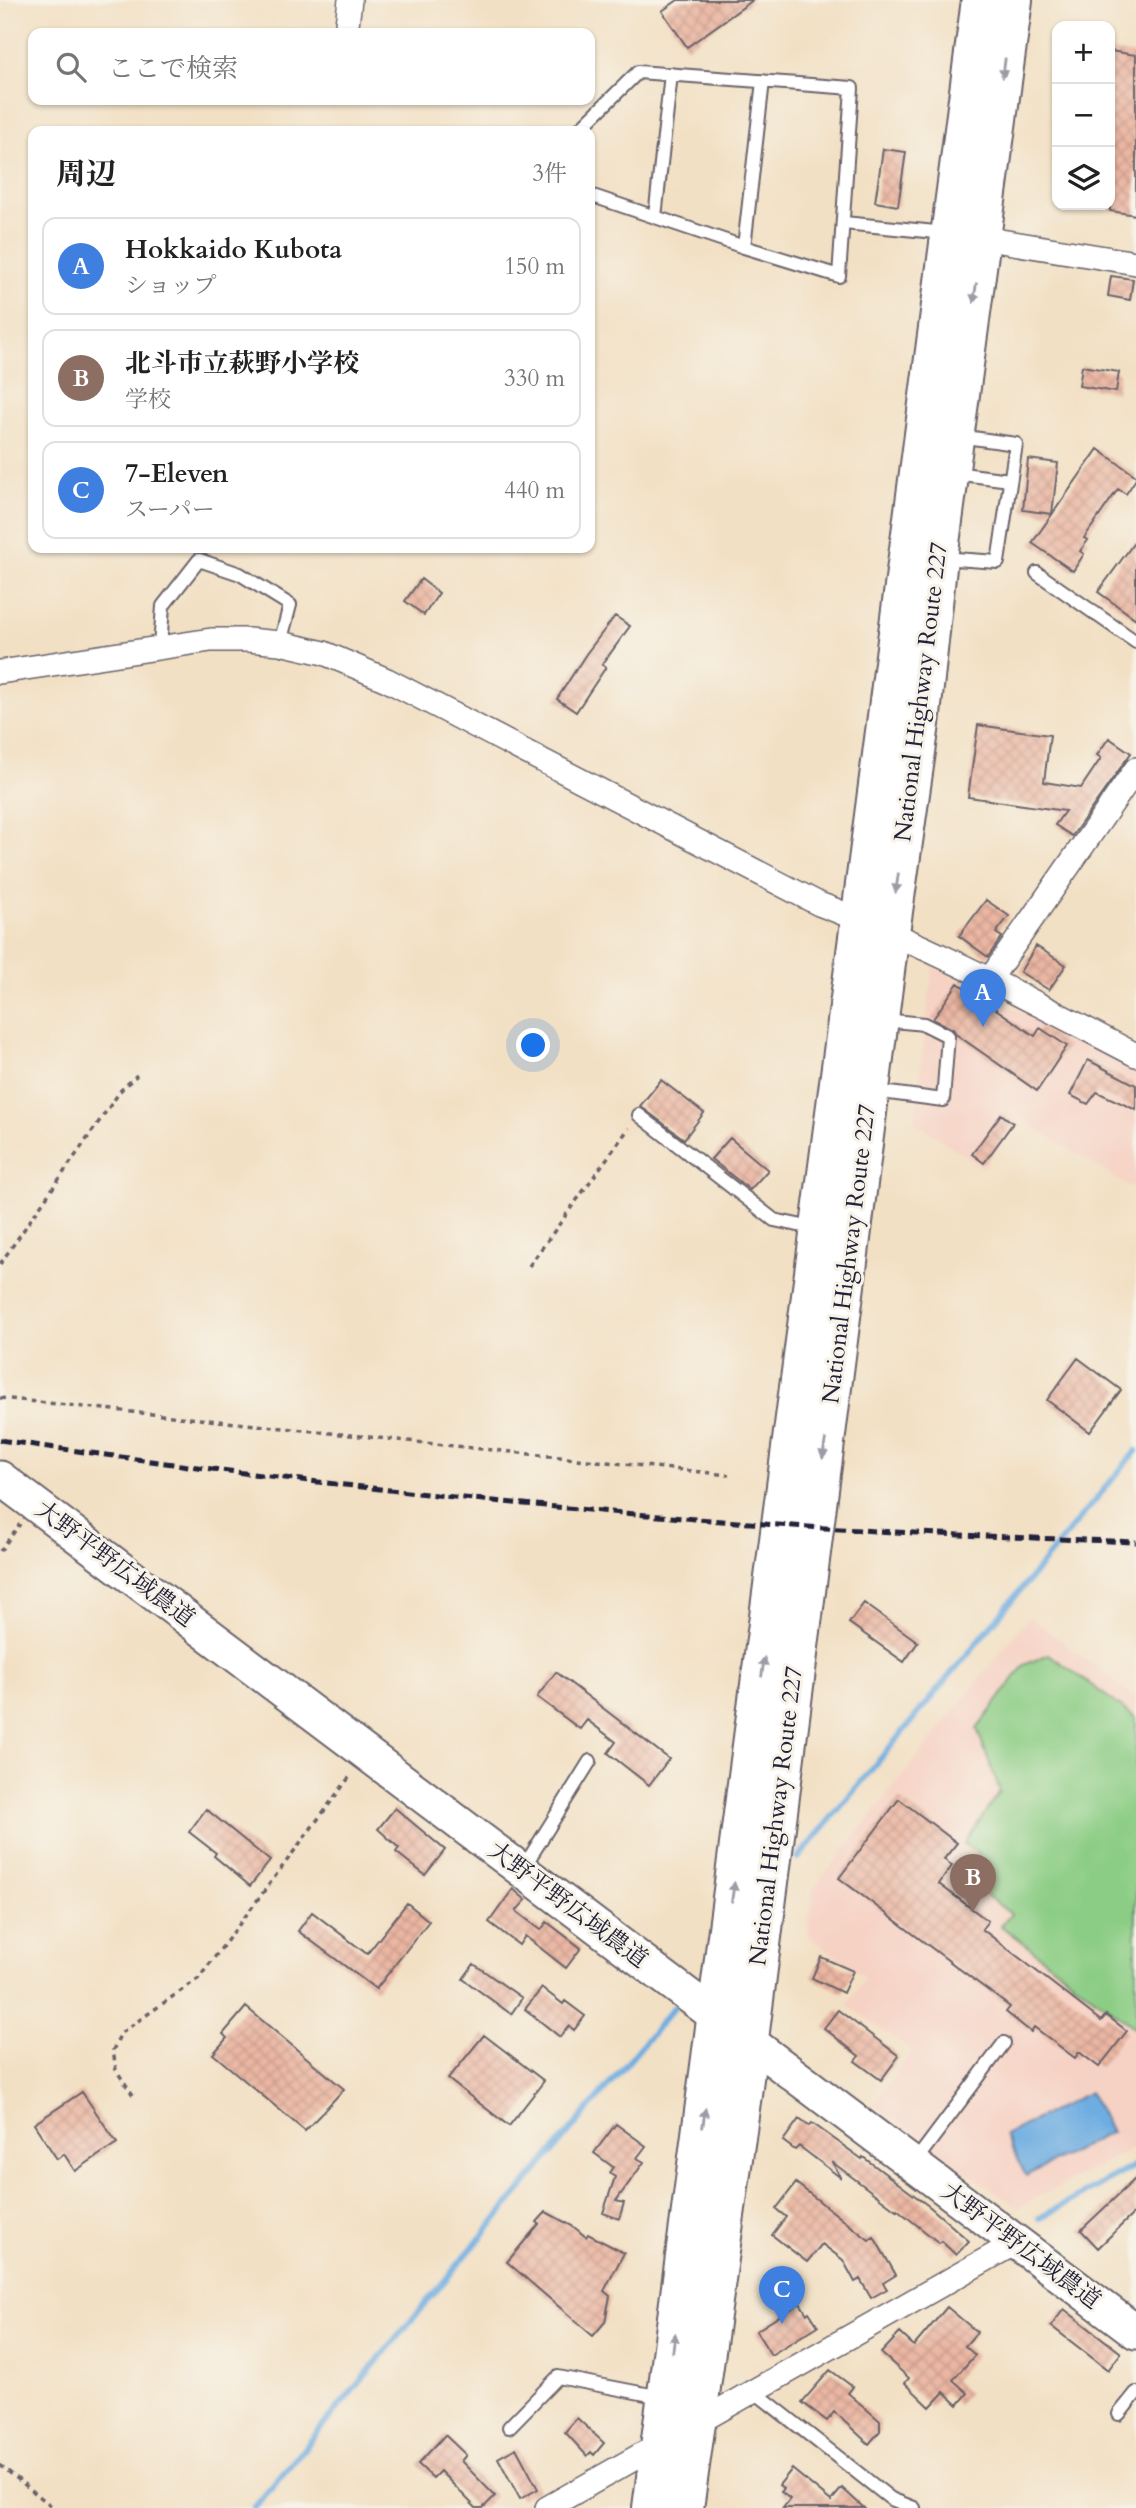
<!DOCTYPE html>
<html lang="ja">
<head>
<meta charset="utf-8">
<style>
	body { margin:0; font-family:Cardo,"Noto Serif JP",serif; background:#f2f2f2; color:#222 }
	.controls { position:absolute; right:21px; top:21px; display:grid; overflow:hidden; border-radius:14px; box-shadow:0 2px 5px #0004 }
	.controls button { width:63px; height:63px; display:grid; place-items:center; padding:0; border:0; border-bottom:2px solid #e0e0e0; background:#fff; color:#222; font:35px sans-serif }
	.you { position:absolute; left:534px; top:1046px; width:24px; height:24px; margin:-18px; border:5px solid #fff; border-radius:50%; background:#1a73e8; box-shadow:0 0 0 10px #1a73e833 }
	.badge { display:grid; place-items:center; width:46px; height:46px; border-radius:50%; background:#0f766e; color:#fff; font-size:23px; font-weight:700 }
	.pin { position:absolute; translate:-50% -58px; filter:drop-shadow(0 2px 4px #0008) }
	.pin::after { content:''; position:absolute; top:37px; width:24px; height:21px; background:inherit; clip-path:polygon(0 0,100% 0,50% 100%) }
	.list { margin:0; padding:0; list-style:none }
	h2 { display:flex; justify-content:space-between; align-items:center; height:91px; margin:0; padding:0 28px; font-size:30px }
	h2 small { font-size:23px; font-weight:400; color:#767676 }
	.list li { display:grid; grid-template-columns:46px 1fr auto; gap:21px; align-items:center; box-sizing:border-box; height:98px; margin:0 14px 14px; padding:0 14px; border:2px solid #e0e0e0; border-radius:14px }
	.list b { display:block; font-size:26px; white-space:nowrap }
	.list p { margin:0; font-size:23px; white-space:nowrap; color:#767676 }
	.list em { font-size:23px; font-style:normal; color:#767676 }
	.icon { flex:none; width:38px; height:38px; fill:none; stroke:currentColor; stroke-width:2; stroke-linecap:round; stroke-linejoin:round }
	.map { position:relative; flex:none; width:1136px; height:2508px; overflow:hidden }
	.search { position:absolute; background:#fff; box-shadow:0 2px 5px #0004; left:28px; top:28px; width:567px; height:77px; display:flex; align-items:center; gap:18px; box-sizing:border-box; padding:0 24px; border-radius:14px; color:#767676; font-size:26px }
	.panel { position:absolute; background:#fff; box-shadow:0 2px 5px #0004; left:28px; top:126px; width:567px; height:427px; border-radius:14px }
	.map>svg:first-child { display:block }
</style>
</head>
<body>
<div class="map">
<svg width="1136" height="2508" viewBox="0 0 1136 2508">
	<defs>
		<pattern id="building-cross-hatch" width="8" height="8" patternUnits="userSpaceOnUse" patternTransform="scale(1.75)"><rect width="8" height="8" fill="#ebb6a2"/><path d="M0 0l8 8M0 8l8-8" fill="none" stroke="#c99c8c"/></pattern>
	</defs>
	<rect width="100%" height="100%" fill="#f7f3e8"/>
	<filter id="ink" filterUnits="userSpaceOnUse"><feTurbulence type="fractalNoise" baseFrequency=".0143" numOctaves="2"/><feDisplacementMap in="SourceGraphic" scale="14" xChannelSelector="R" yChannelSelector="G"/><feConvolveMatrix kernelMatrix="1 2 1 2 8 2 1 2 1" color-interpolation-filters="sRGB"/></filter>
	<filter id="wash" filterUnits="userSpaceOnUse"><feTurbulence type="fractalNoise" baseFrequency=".00686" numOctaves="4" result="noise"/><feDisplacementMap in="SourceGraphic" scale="28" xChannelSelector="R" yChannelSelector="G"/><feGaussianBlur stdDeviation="1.57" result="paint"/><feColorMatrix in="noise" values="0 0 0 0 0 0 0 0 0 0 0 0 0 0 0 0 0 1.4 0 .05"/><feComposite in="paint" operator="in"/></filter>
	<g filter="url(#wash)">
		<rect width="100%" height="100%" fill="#f2e0c4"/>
		<path fill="#f6d2c4" d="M933 966 1136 1072V1191L1019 1118 983 1168 914 1121Z
			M1029 1616 1136 1698V2146L1018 2208 873 2104 912 2051 847 2005 865 1977 808 1936 813 1889Z"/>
		<path fill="#8ccd85" stroke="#577860" stroke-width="2" d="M1049 1654 1136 1718V2029L1001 1926 1011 1914 962 1877 979 1854 964 1844 1000 1791 977 1729 1024 1665Z"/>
		<path fill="#6eade1" stroke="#48688e" stroke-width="2" d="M1090 2092 1111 2132 1026 2176 1005 2135Z"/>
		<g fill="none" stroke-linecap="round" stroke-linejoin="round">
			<path stroke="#6eade1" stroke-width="6" d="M798 1858 1136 1451
				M1040 2218 1136 2165
				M254 2508 675 2006"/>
		</g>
		<g id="blocks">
			<path fill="url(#building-cross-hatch)" d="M678 0H753L687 47 662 11Z
				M1110 51 1136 55V215L1110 211Z
				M883 149 906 152 898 206 875 202Z
				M1111 276 1133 279 1130 300 1108 296Z
				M1082 366 1119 372 1116 392 1079 386Z
				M1098 449 1136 476V479L1126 494 1118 489 1084 538 1088 540 1080 551 1084 554 1073 571 1032 543Z
				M1028 459 1058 463 1052 514 1023 510Z
				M1136 540V619L1098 592Z
				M421 579 439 593 424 615 405 601Z
				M615 616 630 626 602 665 606 667 576 712 557 699 586 654Z
				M978 725 1050 735 1044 782 1081 788 1101 758 1097 755 1109 738 1131 753 1072 836 1055 825 1065 811 968 797Z
				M986 900 1009 916 996 933 1002 937 988 957 959 936Z
				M1036 946 1066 965 1049 990 1020 972Z
				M958 983 1035 1036 1040 1028 1067 1046 1037 1091 957 1035 953 1029 933 1019Z
				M1088 1060 1136 1085V1110L1097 1092 1088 1104 1070 1095Z
				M661 1080 704 1113 684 1139 640 1106Z
				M1001 1114 1013 1123 984 1163 972 1154Z
				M730 1138 768 1170 750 1190 711 1159Z
				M1078 1358 1121 1390 1090 1432 1047 1400Z
				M864 1603 918 1642 904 1662 849 1623Z
				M556 1672 669 1759 649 1785 608 1753 616 1742 587 1720 580 1729 537 1697Z
				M899 1799 957 1843 944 1859 952 1866 939 1884 988 1921 982 1929 1101 2021 1106 2015 1127 2031 1099 2067 1079 2052 1075 2058 1034 2027 1031 2032 1006 2012 1010 2007 839 1878Z
				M395 1808 445 1850 425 1875 396 1852 399 1848 378 1829Z
				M206 1809 270 1861 250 1886 214 1856 216 1853 189 1832Z
				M513 1889 526 1900 516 1911 541 1930 547 1922 581 1948 566 1968 525 1936 519 1945 489 1922Z
				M407 1903 429 1921 376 1989 298 1931 312 1912 367 1954Z
				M821 1957 853 1971 843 1993 812 1978Z
				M474 1964 522 1998 511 2014 463 1979Z
				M542 1988 563 2004 565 2001 585 2016 574 2030 569 2026 560 2037 525 2009Z
				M246 2007 344 2089 305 2131 213 2054 227 2038 223 2034Z
				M838 2010 899 2056 881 2080 855 2061 859 2056 824 2028Z
				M484 2035 544 2081 509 2126 448 2079Z
				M82 2092 117 2143 75 2171 64 2154 57 2159 34 2124Z
				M799 2119 809 2126 812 2123 862 2159 863 2157 930 2207 969 2241 956 2255 941 2241 939 2243 897 2209 896 2210 832 2162 841 2178 799 2146 795 2150 783 2141Z
				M616 2124 646 2146 637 2158 644 2162 616 2201 624 2203 619 2219 603 2213 615 2177 609 2173 613 2167 594 2153Z
				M1136 2178V2211L1098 2248 1081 2230Z
				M796 2183 869 2240 874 2237 896 2275 883 2283 887 2289 871 2298 860 2279 855 2282 843 2260 822 2244 807 2262 772 2235 786 2217 776 2209Z
				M546 2212 574 2227 586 2237 588 2234 624 2253 604 2291 610 2296 605 2322 593 2336 507 2262 539 2224 537 2222Z
				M800 2303 807 2314 809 2312 818 2326 771 2355 756 2331Z
				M947 2307 977 2332 965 2346 975 2355 953 2380 968 2393 958 2405 944 2392 930 2407 905 2383 909 2378 881 2353 900 2333 914 2346Z
				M1064 2309 1121 2353 1108 2370 1051 2326Z
				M830 2370 853 2387 848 2393 880 2421V2431L869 2444 834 2412 827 2421 802 2402Z
				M577 2418 604 2443 594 2455 591 2452 587 2456 565 2432Z
				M445 2435 466 2455 461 2461 495 2496 483 2508H476L440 2471 433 2478 418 2464Z
				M516 2448 538 2489 520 2499 498 2458Z
				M792 2469 831 2501 842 2488 864 2508H783L790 2499 781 2492 784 2489 779 2485Z"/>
		</g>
	</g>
	<g filter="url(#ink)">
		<use href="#blocks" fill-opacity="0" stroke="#6b646b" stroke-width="2"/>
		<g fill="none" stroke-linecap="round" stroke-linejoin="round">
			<g stroke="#6b646b" stroke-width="16">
				<path id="lane" d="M578 131 638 72 852 88 839 276 744 247 590 195
					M655 217 671 74
					M844 223 946 233
					M744 247 763 81
					M954 473 1010 480
					M941 558 998 562 1016 444 958 436
					M1037 573 1136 642
					M160 647 163 606 199 560 240 574 290 605 280 643
					M874 1091 943 1100 948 1036 924 1024 883 1020
					M639 1115 774 1220 817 1229
					M522 1870 590 1761
					M914 2163 1004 2043
					M755 2392 891 2499 914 2508
					M1119 2414 1136 2393
					M509 2427 558 2377 661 2397"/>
			</g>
			<g stroke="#6b646b" stroke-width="26">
				<path id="street" d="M346 33 350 0
					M982 238 1136 263
					M0 672 211 640H248L280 643 324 653 387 680 819 904C929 945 1032 1001 1136 1055
					M990 979 1136 769
					M547 2508 1017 2242"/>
			</g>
			<g stroke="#6b646b" stroke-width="37">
				<path id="secondary" d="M0 1478 1136 2332"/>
			</g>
			<g stroke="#6b646b" stroke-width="42">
				<path id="highway" d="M652 2508 981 0
					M684 2508 742 2094 890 932 920 724 938 558 1013 0"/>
			</g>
			<path stroke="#6b646b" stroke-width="3.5" stroke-dasharray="5 5" stroke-linecap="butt" d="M0 1264 121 1090 137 1075
				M529 1266 629 1128
				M0 1398 729 1475
				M0 1551 20 1524
				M133 2095 116 2070 113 2050 121 2033 199 1978 351 1775
				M0 2465 54 2508"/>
			<use href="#lane" stroke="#fff" stroke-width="12"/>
			<use href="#street" stroke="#fff" stroke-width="23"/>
			<use href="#secondary" stroke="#fff" stroke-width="33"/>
			<use href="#highway" stroke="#fff" stroke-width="38"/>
			<path stroke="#22223b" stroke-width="5" stroke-dasharray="10 5" stroke-linecap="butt" d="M0 1440C254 1477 508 1506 764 1524 888 1533 1012 1537 1136 1542"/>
		</g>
		<defs><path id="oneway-solid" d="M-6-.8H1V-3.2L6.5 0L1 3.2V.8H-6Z" transform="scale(1.75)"/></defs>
		<g fill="#9c9ca7">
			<use href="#oneway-solid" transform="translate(1004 68) rotate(97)"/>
			<use href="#oneway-solid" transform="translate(975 293) rotate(98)"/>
			<use href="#oneway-solid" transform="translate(897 883) rotate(98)"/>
			<use href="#oneway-solid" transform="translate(824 1449) rotate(98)"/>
			<use href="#oneway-solid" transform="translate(763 1667) rotate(-82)"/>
			<use href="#oneway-solid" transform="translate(733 1892) rotate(-82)"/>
			<use href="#oneway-solid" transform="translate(704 2118) rotate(-82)"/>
			<use href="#oneway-solid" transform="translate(674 2343) rotate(-82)"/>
		</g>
	</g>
	<g text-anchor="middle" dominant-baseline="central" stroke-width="6" stroke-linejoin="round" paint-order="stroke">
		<g font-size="24" fill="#22223b" stroke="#f7f3e8">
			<text transform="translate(921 692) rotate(-83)">National Highway Route 227</text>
			<text transform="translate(849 1254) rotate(-83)">National Highway Route 227</text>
			<text transform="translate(115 1564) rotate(37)">大野平野広域農道</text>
			<text transform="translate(776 1816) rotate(-83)">National Highway Route 227</text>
			<text transform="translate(568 1905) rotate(37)">大野平野広域農道</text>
			<text transform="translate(1021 2246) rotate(37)">大野平野広域農道</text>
		</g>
	</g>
</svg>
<div class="controls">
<button>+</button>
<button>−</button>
<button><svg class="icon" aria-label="layers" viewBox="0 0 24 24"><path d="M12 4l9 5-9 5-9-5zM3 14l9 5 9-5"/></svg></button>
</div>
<div class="you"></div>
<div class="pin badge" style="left:983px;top:1027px;background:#3f7fe0">A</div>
<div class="pin badge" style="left:973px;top:1912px;background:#8d6e63">B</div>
<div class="pin badge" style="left:782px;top:2324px;background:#3f7fe0">C</div>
<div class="search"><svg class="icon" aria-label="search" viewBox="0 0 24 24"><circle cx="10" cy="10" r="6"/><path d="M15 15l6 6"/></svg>ここで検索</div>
<section class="panel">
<h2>周辺<small>3件</small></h2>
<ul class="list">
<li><span class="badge" style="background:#3f7fe0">A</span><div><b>Hokkaido Kubota</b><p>ショップ</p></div><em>150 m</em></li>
<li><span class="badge" style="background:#8d6e63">B</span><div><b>北斗市立萩野小学校</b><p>学校</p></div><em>330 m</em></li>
<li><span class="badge" style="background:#3f7fe0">C</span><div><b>7-Eleven</b><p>スーパー</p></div><em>440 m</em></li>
</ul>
</section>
</div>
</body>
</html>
